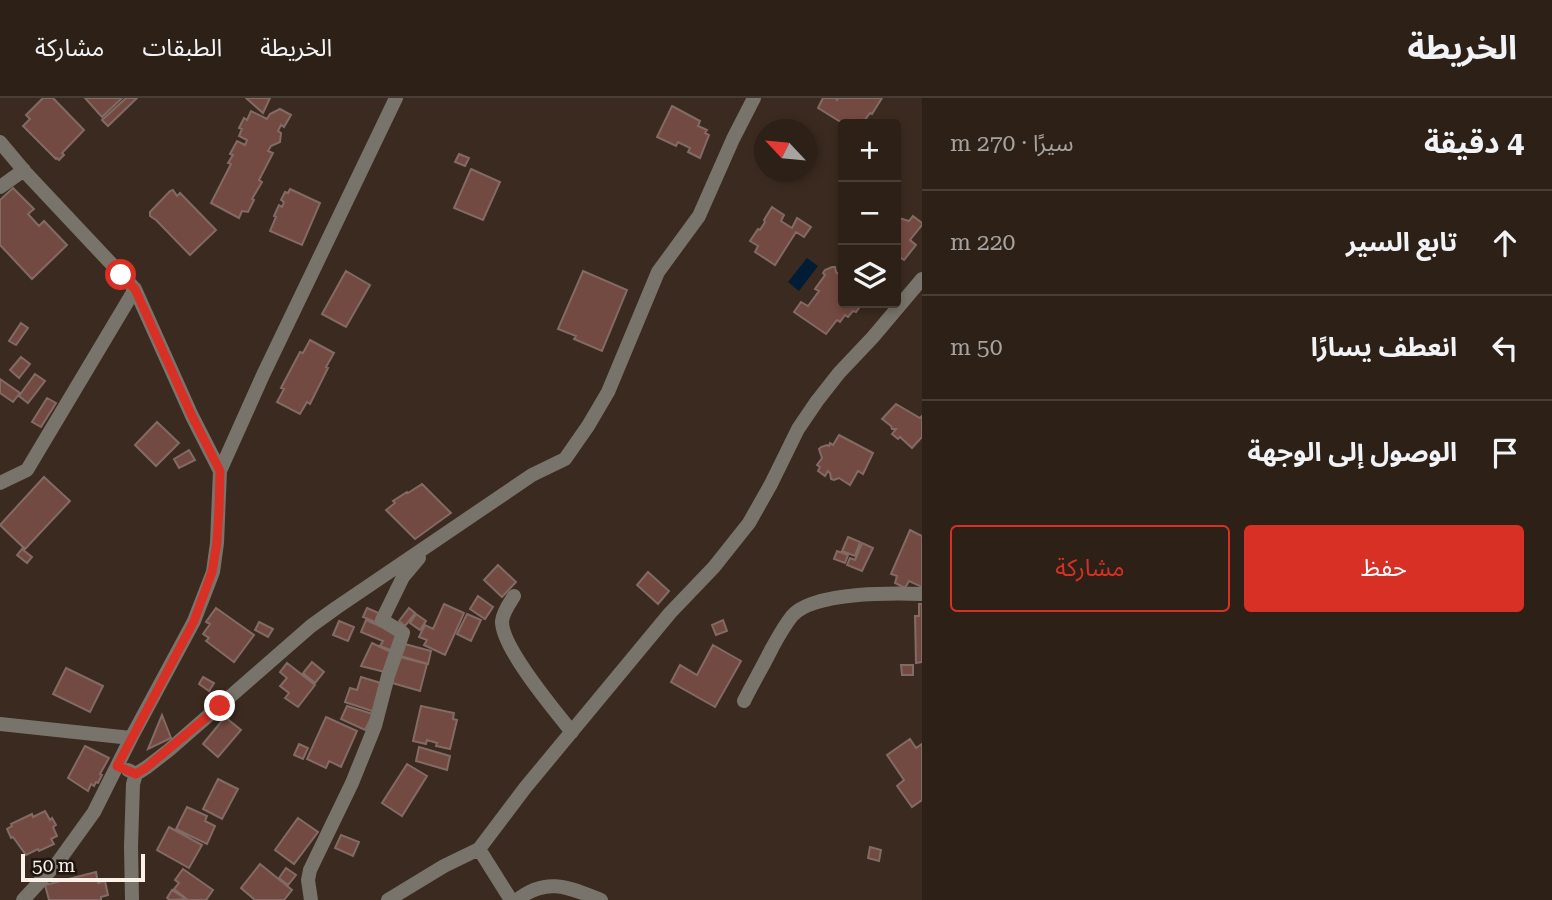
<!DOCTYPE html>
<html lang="ar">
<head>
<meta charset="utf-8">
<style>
	body { margin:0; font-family:"Roboto Serif","Noto Sans Arabic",serif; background:#342820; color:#f1f3f6; direction:rtl }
	.controls { position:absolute; right:21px; top:21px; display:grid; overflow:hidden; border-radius:7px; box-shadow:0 4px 10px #0003 }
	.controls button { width:63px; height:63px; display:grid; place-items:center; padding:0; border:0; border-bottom:2px solid #483e36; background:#2c2017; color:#f1f3f6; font:35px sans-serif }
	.compass { position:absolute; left:754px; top:21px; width:63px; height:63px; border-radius:50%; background:#2c2017; box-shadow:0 4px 10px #0003; rotate:296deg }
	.scale { position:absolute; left:21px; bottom:18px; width:124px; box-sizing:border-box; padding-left:7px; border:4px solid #fcf1e9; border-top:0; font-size:19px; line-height:24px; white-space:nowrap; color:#fcf1e9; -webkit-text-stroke:5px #1c1510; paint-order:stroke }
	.stop { position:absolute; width:21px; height:21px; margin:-16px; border:5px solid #d93025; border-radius:50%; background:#fff }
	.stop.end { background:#d93025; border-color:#fff; box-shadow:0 2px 7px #0008 }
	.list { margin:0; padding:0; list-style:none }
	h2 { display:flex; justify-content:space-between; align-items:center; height:91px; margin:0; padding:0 28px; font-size:30px }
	h2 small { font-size:23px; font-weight:400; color:#a6a3a1 }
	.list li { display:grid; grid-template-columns:46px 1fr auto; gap:21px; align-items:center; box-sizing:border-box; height:105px; padding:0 28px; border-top:2px solid #483e36 }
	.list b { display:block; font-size:26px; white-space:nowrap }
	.list em { font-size:23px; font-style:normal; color:#a6a3a1 }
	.actions { display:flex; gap:14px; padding:21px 28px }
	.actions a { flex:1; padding:16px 0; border:2px solid #d93025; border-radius:7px; text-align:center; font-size:24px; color:#d93025 }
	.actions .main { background:#d93025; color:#fff }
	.icon { flex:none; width:38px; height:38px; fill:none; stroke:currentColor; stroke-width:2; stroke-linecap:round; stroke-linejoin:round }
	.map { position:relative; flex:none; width:922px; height:802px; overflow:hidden; direction:ltr }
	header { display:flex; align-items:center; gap:42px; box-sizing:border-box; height:98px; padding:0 35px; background:#2c2017; border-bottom:2px solid #483e36 }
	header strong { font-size:33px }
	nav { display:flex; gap:38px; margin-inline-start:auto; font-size:24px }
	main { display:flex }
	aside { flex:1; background:#2c2017 }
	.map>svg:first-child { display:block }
</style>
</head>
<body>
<header>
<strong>الخريطة</strong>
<nav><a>الخريطة</a><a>الطبقات</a><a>مشاركة</a></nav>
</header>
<main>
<aside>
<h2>4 دقيقة<small>سيرًا · 270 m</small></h2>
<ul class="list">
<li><svg class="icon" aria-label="ahead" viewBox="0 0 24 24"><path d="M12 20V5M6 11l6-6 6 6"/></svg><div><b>تابع السير</b></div><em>220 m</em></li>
<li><svg class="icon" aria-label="left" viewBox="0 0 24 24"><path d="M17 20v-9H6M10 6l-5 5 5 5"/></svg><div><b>انعطف يسارًا</b></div><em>50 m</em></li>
<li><svg class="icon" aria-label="arrive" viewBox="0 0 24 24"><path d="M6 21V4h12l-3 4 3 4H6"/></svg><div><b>الوصول إلى الوجهة</b></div></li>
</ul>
<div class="actions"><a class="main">حفظ</a><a>مشاركة</a></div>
</aside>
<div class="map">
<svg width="922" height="802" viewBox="0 0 922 802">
	<rect width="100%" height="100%" fill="#3b2a1f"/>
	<path fill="#001d35" d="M807 160 818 168 799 193 788 184Z"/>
	<path fill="#734a41" stroke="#826a65" stroke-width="2" d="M43 0H53L84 32 62 55 64 57 59 62 57 60 56 61 23 28 30 21 26 17Z
		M85 0H122L102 19Z
		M126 0H137L108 28 102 22Z
		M246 0H270L263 15Z
		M823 0H835L837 2 838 0H882L872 16 870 15 862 26H844L818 10Z
		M672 8 700 23 698 28 707 32 705 35 709 37 700 60 688 54 690 50 678 44 676 48 657 39Z
		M280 11 291 17 284 29 281 27 278 33 281 35 280 44 271 48 268 53 273 55 259 82 262 84 252 101 254 102 248 114 242 113 239 120 211 105 231 66 228 65 233 57 230 56 237 43 245 47 247 42 239 38 242 31 239 30 244 20 247 22 251 13 267 21 270 16Z
		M459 56 469 60 465 68 455 64Z
		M471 71 500 84 483 122 454 110Z
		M13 90 34 111 28 116 39 128 44 123 67 147 32 181 0 147V102Z
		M290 91 320 105 302 147 270 133 276 119 274 118 279 107 282 109 284 104 281 102 285 94 288 95Z
		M173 92 177 98 180 95 216 132 190 157 156 122 150 118V114L170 93Z
		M772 109 784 117 781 123 792 130 797 120 811 129 804 139 796 134 775 167 755 154 758 148 750 143 758 131 760 132 765 124 764 122Z
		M913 118 922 125V127L910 142 916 147 904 162 898 158 896 160V119L909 123Z
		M832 169H835L836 174 843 180V205L862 206 856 214 853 213 848 219 845 217 840 224 837 222 826 236 794 214 801 204 808 208 819 193 815 191 825 177 823 175 825 172Z
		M346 173 370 187 346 229 322 216Z
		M583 173 627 192 602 253 574 241 576 238 558 231Z
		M21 225 28 230 16 247 9 243Z
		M310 242 334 255 326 269 328 270 310 306 307 304 300 316 277 304 284 291 281 290 300 254 303 255Z
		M21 259 30 266 19 280 10 272Z
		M35 276 45 283 28 305 19 298Z
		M0 281 20 295 13 304 0 295Z
		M47 300 56 305 41 329 32 324Z
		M896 306 920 320 922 318V339L912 350 900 339 898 341 892 336 896 331H892L891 328 882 321Z
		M157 324 179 345 156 368 135 347Z
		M839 337 873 355 863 376 858 373 850 387 839 380 834 382 831 381 830 375 828 373 825 378 818 373 820 369 817 367 822 360 819 351 821 349 827 347 829 348 830 345 833 347Z
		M189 352 195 362 179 370 174 361Z
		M44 379 70 403 25 451 0 427Z
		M422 386 451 415 415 441 386 412 395 405 393 403 407 394 408 395Z
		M910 432 922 438V489L909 483 905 490 895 485 897 478 891 476Z
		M848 439 860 444 855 458 842 453Z
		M862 445 873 450 862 473 847 467 850 460 855 462Z
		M22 451 32 459 27 465 17 457Z
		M837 453 848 457 845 465 834 461Z
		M498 467 516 484 502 499 484 482Z
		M648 474 669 493 658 506 637 487Z
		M478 498 493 509 485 521 470 511Z
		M444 506 464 515 445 557 424 547 427 542 419 539 425 527 433 531Z
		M919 506H922V564L916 565 915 518H919Z
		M216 510 254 537 234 564 206 543 209 540 203 536 210 526 206 524Z
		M367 510 381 516 378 525 363 519Z
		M409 510 415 515 405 528 399 523Z
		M416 516 426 523 420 532 410 525Z
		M467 516 481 522 471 543 457 536Z
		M366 522 400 537 393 553 380 548 383 543 361 534Z
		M723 522 727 533 716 537 712 527Z
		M339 523 354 529 348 543 333 537Z
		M259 524 273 531 268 539 255 532Z
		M372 545 393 555 385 574 361 568Z
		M401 545 431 553 428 566 397 557Z
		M713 547 741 563 715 609 671 584 680 567 697 577Z
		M396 558 427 566 420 593 389 584Z
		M312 564 324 574 315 585 303 575Z
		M287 565 315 587 298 609 285 600 289 595 280 588 287 580 280 574Z
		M901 567H913V577H902Z
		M66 570 103 588 90 614 53 596Z
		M203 579 214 585 209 593 199 586Z
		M361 579 384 586 375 614 345 604 350 590 357 592Z
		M347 608 373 616 365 632 341 621Z
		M421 608 454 615 453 621 457 622 450 651 436 648 437 645 427 642 426 646 413 643Z
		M162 617 171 640 148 651Z
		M225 619 241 632 218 659 203 646Z
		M326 619 357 633 341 669 329 663 326 670 307 661Z
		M910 641 916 650 922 646V702L912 709 897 688 904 682 887 657Z
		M299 646 308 650 303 661 294 657Z
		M85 648 109 660 100 676 102 677 98 685 96 684 94 688 91 686 88 693 68 680Z
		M419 649 450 658 447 672 416 663Z
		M407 666 427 678 402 718 382 705Z
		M218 681 238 691 222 721 203 711Z
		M187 709 207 718 205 723 215 728 207 746 176 731Z
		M45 713 50 722 52 720 56 727 53 729 57 738 51 741 54 746 39 753 38 751 26 757 13 739 11 740 7 731 12 728 11 726 32 716 33 719Z
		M298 720 318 734 294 766 275 752Z
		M169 729 202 747 189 770 157 752Z
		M341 737 359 744 353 758 335 750Z
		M870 749 881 752 879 763 868 760Z
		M260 766 292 792 284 802H255L241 790Z
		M286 770 296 777 288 787 279 780Z
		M183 771 213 792 206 802H188L174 791 179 785 175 782Z
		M96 774 98 785 105 783 108 797 101 799V802H49L45 787Z
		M172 792 186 801 170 802 167 800Z"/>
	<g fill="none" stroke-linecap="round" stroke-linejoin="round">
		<path stroke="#79746b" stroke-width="14" d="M0 44 26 75 135 191 192 318 220 373 217 445 213 474 194 523 131 640 94 714 58 764 23 802
			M0 89 24 72
			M220 373 263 277 396 0
			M0 385 27 372 135 191
			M514 498C509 506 503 514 502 523 501 549 555 613 572 634
			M744 603C753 585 763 568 772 550 778 539 784 528 792 518 813 494 891 495 922 496
			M0 626 131 640
			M128 672 136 676 133 686 131 748 132 802
			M136 676 147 669 169 652 311 528 336 510 532 377 565 361 588 328 608 294 658 174 699 118 733 41 754 0
			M311 802 308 782 310 772 352 685 375 628 388 578 403 535 382 522 403 479 419 460
			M388 802 444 768 479 751
			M511 802 479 751 525 690 670 515 714 469 749 425 771 386 798 331 817 303 839 275 873 239 922 181
			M517 802C547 778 570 790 601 802"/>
	</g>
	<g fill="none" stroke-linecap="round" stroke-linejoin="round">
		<path stroke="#d93025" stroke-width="9" d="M121 177 135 191 192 318 220 373 219 411 217 444 212 474 194 523 117 668 136 676 147 669 220 608"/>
	</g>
</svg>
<div class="controls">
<button>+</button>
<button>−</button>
<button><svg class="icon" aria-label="layers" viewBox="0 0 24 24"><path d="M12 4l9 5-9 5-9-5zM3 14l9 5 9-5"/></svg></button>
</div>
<svg class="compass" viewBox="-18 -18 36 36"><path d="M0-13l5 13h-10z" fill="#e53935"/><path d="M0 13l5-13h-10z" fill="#a6a3a1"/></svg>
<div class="scale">50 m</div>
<div class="stop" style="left:121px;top:177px"></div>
<div class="stop end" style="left:220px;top:608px"></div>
</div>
</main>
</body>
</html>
